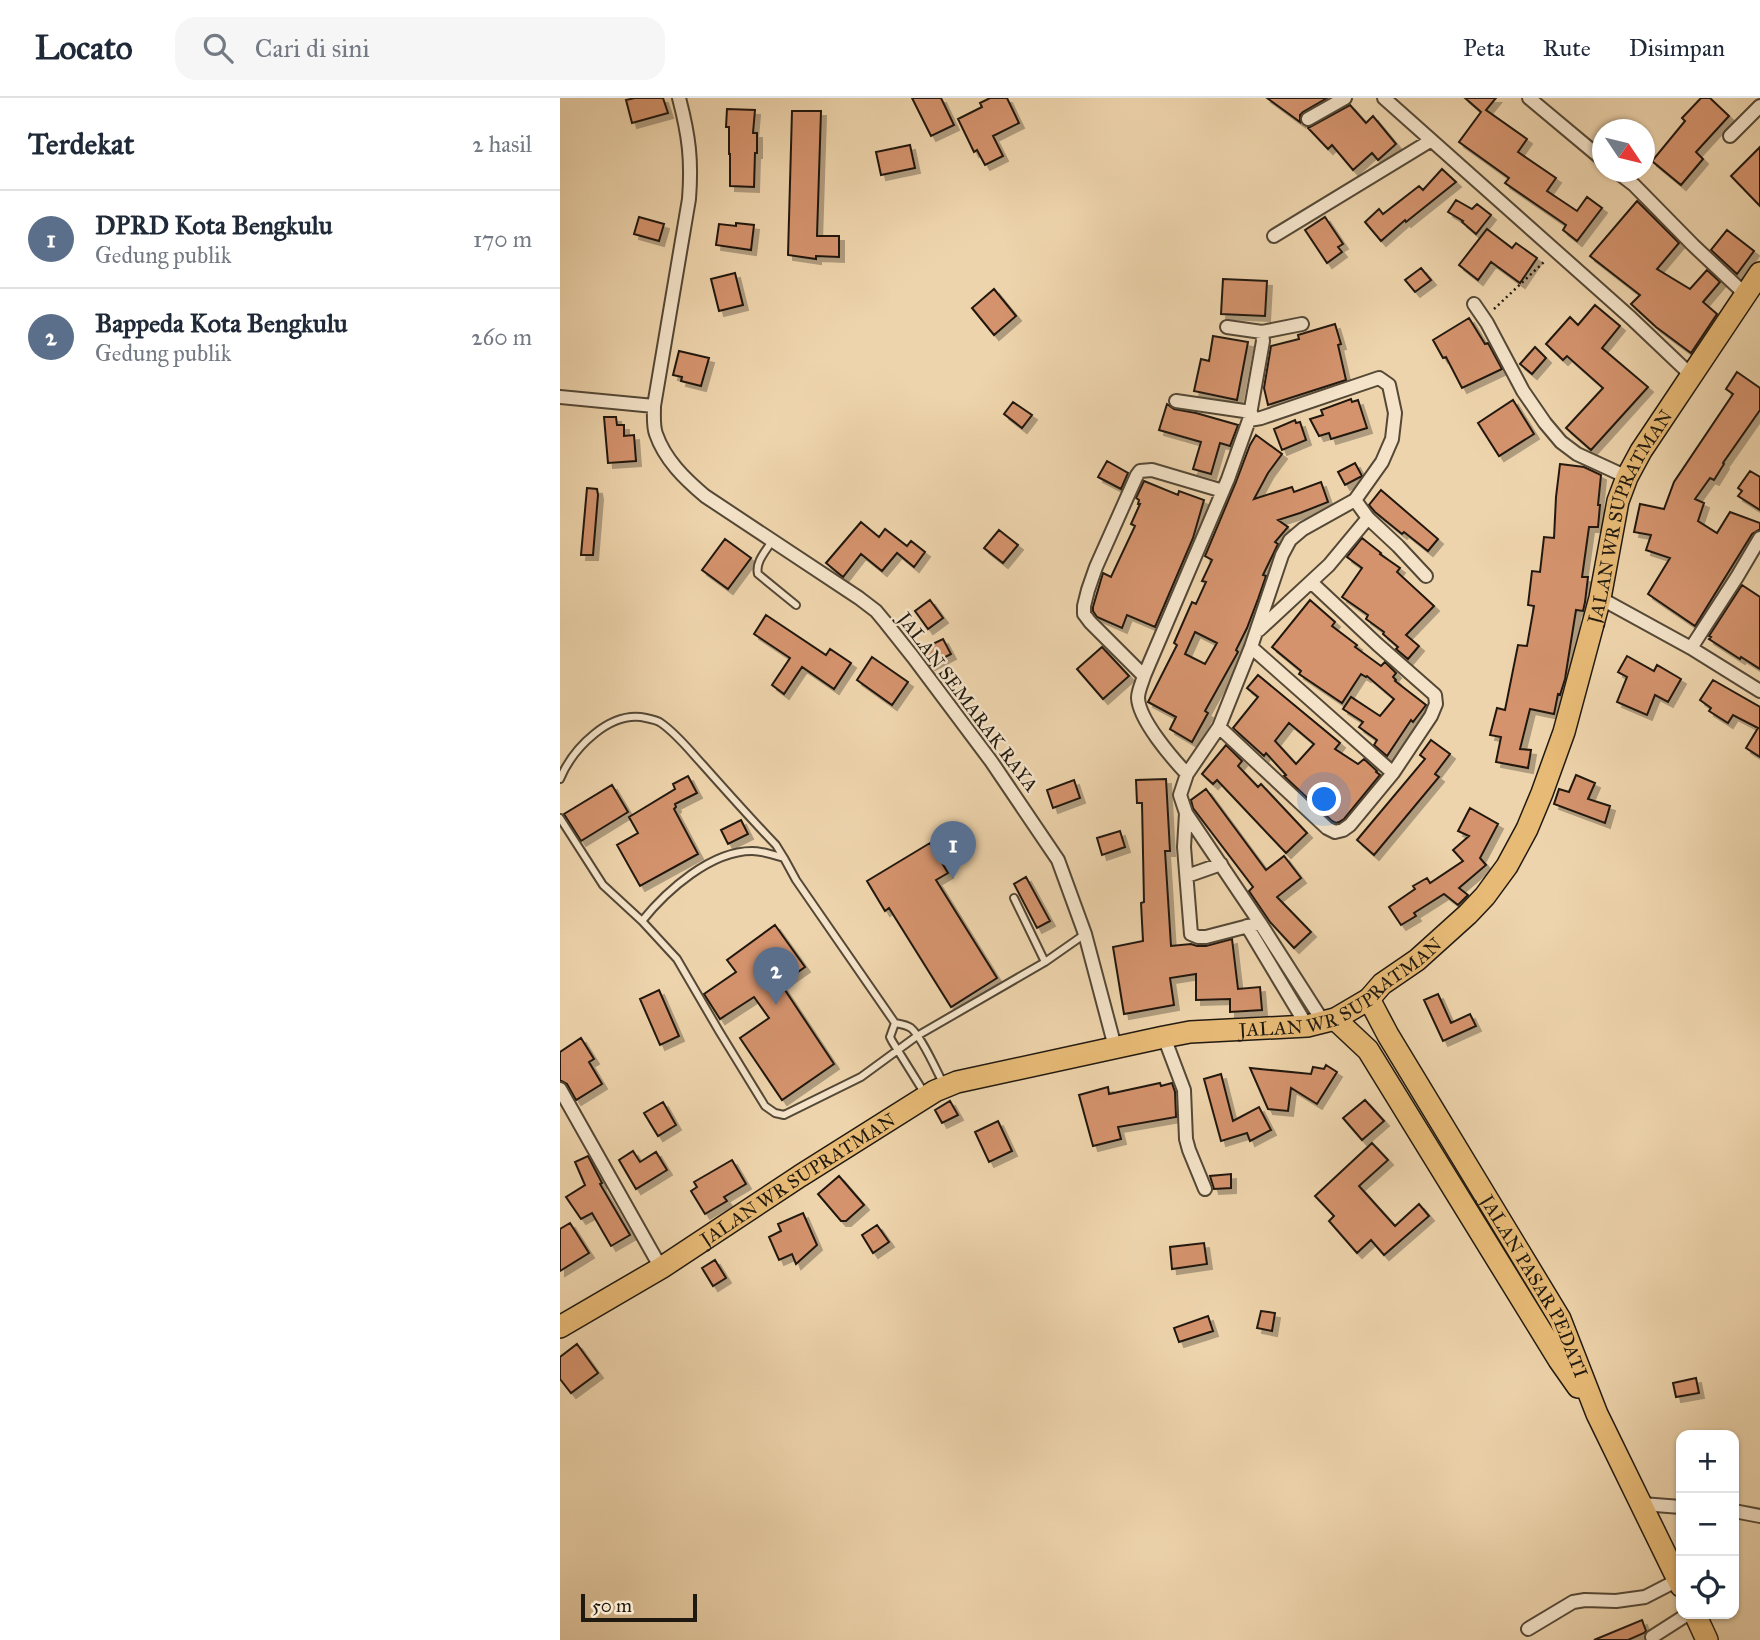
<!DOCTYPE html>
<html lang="id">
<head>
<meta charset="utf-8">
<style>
	body { margin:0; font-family:"IM FELL Great Primer",serif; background:#f6f6f7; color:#1f2937 }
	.controls { position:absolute; right:21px; bottom:21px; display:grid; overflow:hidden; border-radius:14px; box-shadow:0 2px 5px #0004 }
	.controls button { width:63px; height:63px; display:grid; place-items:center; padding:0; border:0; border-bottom:2px solid #e0e1e3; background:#fff; color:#1f2937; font:35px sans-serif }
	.compass { position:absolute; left:1032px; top:21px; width:63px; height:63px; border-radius:50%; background:#fff; box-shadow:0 2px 5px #0004; rotate:125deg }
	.scale { position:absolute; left:21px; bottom:18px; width:116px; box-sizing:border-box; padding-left:7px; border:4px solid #20190f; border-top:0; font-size:19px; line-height:24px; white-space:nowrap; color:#20190f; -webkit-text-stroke:5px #f4e3c9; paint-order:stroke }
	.you { position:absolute; left:765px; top:702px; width:24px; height:24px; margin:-18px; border:5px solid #fff; border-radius:50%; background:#1a73e8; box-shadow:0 0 0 10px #1a73e833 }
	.badge { display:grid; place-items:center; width:46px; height:46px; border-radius:50%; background:#8f2418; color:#fff; font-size:23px; font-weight:700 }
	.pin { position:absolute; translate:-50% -58px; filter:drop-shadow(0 2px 4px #0008) }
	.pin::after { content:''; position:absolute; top:37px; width:24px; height:21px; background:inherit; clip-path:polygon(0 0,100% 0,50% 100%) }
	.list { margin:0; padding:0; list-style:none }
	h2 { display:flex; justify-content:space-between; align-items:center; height:91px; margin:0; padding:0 28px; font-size:30px }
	h2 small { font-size:23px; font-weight:400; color:#747a83 }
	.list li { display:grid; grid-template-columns:46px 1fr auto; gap:21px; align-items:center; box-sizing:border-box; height:98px; padding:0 28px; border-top:2px solid #e0e1e3 }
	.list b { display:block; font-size:26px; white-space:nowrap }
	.list p { margin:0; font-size:23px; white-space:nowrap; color:#747a83 }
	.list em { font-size:23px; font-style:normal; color:#747a83 }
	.icon { flex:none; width:38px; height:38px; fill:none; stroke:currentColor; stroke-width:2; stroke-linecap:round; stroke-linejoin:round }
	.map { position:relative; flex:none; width:1200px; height:1542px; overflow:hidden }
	header { display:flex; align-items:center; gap:42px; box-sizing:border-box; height:98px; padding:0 35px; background:#fff; border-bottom:2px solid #e0e1e3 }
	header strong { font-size:33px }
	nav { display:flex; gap:38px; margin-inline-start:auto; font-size:24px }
	.search { width:490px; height:63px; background:#f6f6f7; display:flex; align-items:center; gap:18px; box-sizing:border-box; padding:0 24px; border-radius:21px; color:#747a83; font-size:26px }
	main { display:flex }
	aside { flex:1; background:#fff }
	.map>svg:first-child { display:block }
</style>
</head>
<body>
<header>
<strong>Locato</strong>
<div class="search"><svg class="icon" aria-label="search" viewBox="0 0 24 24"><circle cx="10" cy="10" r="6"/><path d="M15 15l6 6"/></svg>Cari di sini</div>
<nav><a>Peta</a><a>Rute</a><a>Disimpan</a></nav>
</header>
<main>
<aside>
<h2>Terdekat<small>2 hasil</small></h2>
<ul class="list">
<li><span class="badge" style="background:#5c6f8a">1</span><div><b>DPRD Kota Bengkulu</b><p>Gedung publik</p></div><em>170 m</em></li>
<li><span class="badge" style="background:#5c6f8a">2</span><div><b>Bappeda Kota Bengkulu</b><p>Gedung publik</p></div><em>260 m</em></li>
</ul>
</aside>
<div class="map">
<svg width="1200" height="1542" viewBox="0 0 1200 1542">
	<defs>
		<filter id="shadow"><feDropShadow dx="5" dy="5" stdDeviation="0" flood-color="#0004"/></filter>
	</defs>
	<rect width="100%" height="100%" fill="#eed4ac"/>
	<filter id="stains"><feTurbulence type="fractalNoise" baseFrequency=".00286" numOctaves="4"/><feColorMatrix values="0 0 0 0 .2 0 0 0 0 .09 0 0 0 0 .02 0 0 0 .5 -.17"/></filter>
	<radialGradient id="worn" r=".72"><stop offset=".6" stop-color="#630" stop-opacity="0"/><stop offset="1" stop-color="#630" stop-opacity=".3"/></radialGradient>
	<path fill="#d4936d" stroke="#20190f" stroke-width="2" fill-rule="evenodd" filter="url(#shadow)" d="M75 0H103L108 15 72 25 66 2Z
		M352 0H381L394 27 371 38Z
		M430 0H447L459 25 433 38 443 58 425 67 417 52 414 54 398 21 422 9 420 5Z
		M707 0H767L743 14 740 17V24Z
		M905 0H936L926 12 967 41 958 54 996 80 987 93 1017 113 1027 99 1042 110 1017 143 1003 132 1006 127 945 85 949 80 899 44 921 14Z
		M1141 0H1150L1169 18 1136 54 1143 61 1121 87 1092 63 1125 23 1122 20Z
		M790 7 806 25 813 18 836 46 818 62 812 55 793 72 772 47 768 51 748 30Z
		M167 11 195 12 193 35H197V55H195L194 89 170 88V56H169V29H166Z
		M232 13H261L257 138H279V159L256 158V161L228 157Z
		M350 47 355 70 321 77 316 54Z
		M1200 49V108L1171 78Z
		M882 71 896 84 846 124 845 122 821 143 805 124 819 111 823 116 859 88 863 92Z
		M896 102 912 111 917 106 931 117 916 136 902 124 903 123 888 114Z
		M1077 103 1119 145 1097 171 1130 191 1147 172 1160 184 1143 204 1157 216 1131 255 1096 229 1071 206 1080 197 1030 158Z
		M79 119 104 126 99 143 74 136Z
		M765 119 783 146 778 149 782 154 767 165 745 132Z
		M176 125 194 127 191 152 156 147 159 126 176 128Z
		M927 131 952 150 956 145 977 160 960 185 931 164 918 182 899 167Z
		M1167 132 1194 153 1177 176 1151 152Z
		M861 170 871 182 855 194 845 182Z
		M175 175 183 207 159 213 151 181Z
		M663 181 707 183 705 218 661 216Z
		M434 191 456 218 434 237 412 210Z
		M1035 207 1060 228 1042 250 1088 289 1031 352 1006 330 1043 290 1007 258 1003 262 986 246 1010 219 1018 227Z
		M909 220 925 246 928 245 942 271 902 290 886 259 883 260 873 242Z
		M775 226 781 246 778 247 786 282 708 307 704 290 711 248 739 241 738 237Z
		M653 238 688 244 677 302 634 293 641 261 649 263Z
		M975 249 986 260 972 276 960 266Z
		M119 253 149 260 141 288 121 283 122 279 113 277Z
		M1177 274 1200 290V312L1163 365 1164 366 1154 382 1150 380 1135 401 1144 405 1138 423 1157 435 1170 414 1200 425V431L1192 436 1135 528 1088 496 1110 460 1086 452 1091 437 1074 434 1080 406 1104 411 1114 384 1173 296 1166 291Z
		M791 301 792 304 798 302 807 330 771 341 769 335 759 338 750 321 763 317 761 312Z
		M953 302 974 336 939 358 918 325Z
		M453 304 472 317 462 330 444 316Z
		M607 306 614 311 636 315 678 327 670 348 660 345 651 376 633 371 641 344 599 332Z
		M44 319H56L57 327H64V338L74 337 76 363 48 365Z
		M735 322 736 325 740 324 746 342 722 352 714 331Z
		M696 337 722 356 708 375 694 401 732 389 734 394 761 384 768 404 740 415 718 422 728 429 715 444 718 446 703 477 706 478 698 501 687 530 676 552 678 554 645 613 648 615 632 644 610 631 616 619 588 604 617 547 614 545 632 504 636 506 646 484 642 483 652 462 645 458 676 384 690 347ZM635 534 657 545 645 566 625 556Z
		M547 363 568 375 561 391 538 379Z
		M795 365 802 378 785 387 778 374Z
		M1000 366 1024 369 1041 377 1038 407H1040L1038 429H1029L1022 479H1028L1025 504 1023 513 1016 512 1005 581 1000 597 998 596 994 616 970 611 960 651 971 652 968 670 936 664 941 639 930 637 937 610 945 612 958 547 967 548 974 508 968 507 972 473 980 474 984 439 994 440 996 399Z
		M1190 373 1200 379V412L1178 398 1182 393 1178 390Z
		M584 383 618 397 619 393 644 402 633 440 595 529 567 517 562 530 537 519 533 513V509L543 475 551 479 575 428 571 426 580 406H578L579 402 576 400Z
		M27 390 37 391 38 397 33 457H21Z
		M821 392 878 441 868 453 844 434 842 436 815 414 809 407Z
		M301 424 319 439 325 431 347 448 351 443 365 454 354 469 337 455 322 473 301 456 283 479 266 465Z
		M439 432 458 447 443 465 424 450Z
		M802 440 821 455 820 456 840 470 837 474 874 508 846 537 859 548 848 561 836 551 838 549 823 536 824 534 806 521 808 517 782 499 802 470 787 459Z
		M165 441 191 460 168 491 142 472Z
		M1182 487 1200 499V571L1181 559 1180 561 1149 541 1151 539 1149 538Z
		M370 502 383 520 368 531 355 513Z
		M750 502 775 524 772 528 797 547 795 549 821 568 825 564 836 575 833 579 836 582 835 583 866 607 853 624 851 622 827 658 814 647 817 642 799 629 803 624 783 611 791 599 820 618 834 601 807 578 806 579 801 576 782 605 739 576 741 573 712 549Z
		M206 517 266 557 270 551 291 565 274 591 242 569 224 596 212 587 230 560 194 536Z
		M383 541 391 556 370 567 362 551Z
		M542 549 569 578 543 601 517 571Z
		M1067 558 1094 573 1097 567 1121 581 1108 604 1095 597 1087 617 1057 604 1067 579 1058 574Z
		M312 559 348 584 332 607 297 582Z
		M698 577 780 645 775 651 798 666 804 661 817 673 816 674 820 677 784 721 779 724 776 725 772 723 724 678 726 677 706 655 704 658 673 630 698 599 687 590ZM729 625 754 646 736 666 715 643Z
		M1153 582 1200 609V659L1186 650 1198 630 1173 617 1168 625 1149 613 1151 610 1140 602Z
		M871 642 890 656 875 676 879 679 814 757 797 742 865 661 860 657Z
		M666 647 682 663 678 668 698 689 701 686 747 735 726 755 657 682 653 686 642 676Z
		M1016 677 1035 685 1028 701 1050 708 1045 725 994 706 999 691 1009 694Z
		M128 678 137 695 115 706 116 709 114 711 138 756 80 788 57 747 78 735 69 719 115 691 113 686Z
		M606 681 610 753H605L611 848 631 846 637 848H646L672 841 678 891 700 889 702 912 670 914V901L636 902V876L610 880 614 907 564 916 553 849 583 843 581 805 584 804 582 705H577L576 682Z
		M514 682 520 700 493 710 487 692Z
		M52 687 68 714 21 743 4 716Z
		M646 691 706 772 724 758 741 780 717 799 751 834 734 850 710 824 689 793 693 789 633 710 631 702Z
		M910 710 938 726 920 760 926 767 899 790 908 797 898 807 884 796 854 815 856 818 841 827 829 809 855 791 853 788 867 780 870 785 903 763 893 752 909 738 898 733Z
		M181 722 188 736 168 746 161 732Z
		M560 733 565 749 542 757 537 740Z
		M370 745 388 775 376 782 437 880 391 909 329 810 325 813 307 783Z
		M466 779 490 823 477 830 454 786Z
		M215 827 245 869 221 886 274 966 222 1002 180 940 209 920 194 899 160 921 144 896 176 874 167 862Z
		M99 892 119 938 100 947 80 901Z
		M878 896 891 925 910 916 916 928 883 943 864 902Z
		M21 940 34 961 29 964 42 986 16 1002 7 986 0 982V954Z
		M766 967 777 974 757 1006 731 990 728 1013 708 1011 690 970 751 976 753 969 764 971Z
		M661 976 673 1023 699 1009 711 1032 690 1043 687 1035 661 1043 644 981Z
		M600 985 601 988 612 985 615 994 616 1019 558 1029 561 1041 533 1048 519 997 548 989 549 996Z
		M805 1002 824 1023 802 1042 783 1020Z
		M390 1003 398 1017 382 1025 375 1012Z
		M103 1004 116 1027 98 1038 84 1015Z
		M438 1023 452 1053 429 1064 415 1034Z
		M812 1045 828 1062 799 1088 835 1128 859 1106 869 1118 824 1157 811 1142 797 1155 769 1123 774 1118 755 1098Z
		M73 1053 80 1064 96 1054 107 1072 76 1091 59 1062Z
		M28 1058 42 1085 40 1086 70 1137 51 1148 32 1115 21 1121 6 1099 25 1087 15 1064Z
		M172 1062 186 1086 164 1099 167 1103 145 1116 131 1093 137 1089 134 1084Z
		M671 1076V1090L654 1091 650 1078Z
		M279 1078 304 1107 286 1123H281L258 1096Z
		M243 1115 257 1147 236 1166 232 1156 219 1162 209 1139 221 1133 218 1126Z
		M10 1125 29 1155 0 1173V1131Z
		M317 1127 329 1144 313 1155 302 1137Z
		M644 1145 647 1166 612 1171 610 1149Z
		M155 1162 166 1180 153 1188 142 1170Z
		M701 1213 715 1215 712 1233 697 1230Z
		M648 1218 653 1233 619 1244 614 1230Z
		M17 1246 38 1275 11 1295 0 1281V1259Z
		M1136 1280 1139 1295 1116 1299 1113 1285Z
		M1082 1522 1086 1533 1084 1535 1068 1542H1034Z"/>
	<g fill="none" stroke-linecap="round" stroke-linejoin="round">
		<g stroke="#544836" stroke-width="10">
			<path id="service" d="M212 443C206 453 195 464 198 476L236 507
				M0 681C13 650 50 612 86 620 91 621 97 622 101 625 117 636 130 653 143 667 167 694 191 721 216 747L224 760
				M0 720 43 787 82 823
				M454 800 485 864
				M335 925 330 939 332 943 365 996
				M384 987C377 974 362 939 351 930 347 927 341 926 335 925L236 782 224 760C214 757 203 753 192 753 151 753 107 792 82 823L117 861 159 933 205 1008 215 1015 224 1017 301 979 357 938 485 864 525 836"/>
		</g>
		<g stroke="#544836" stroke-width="16">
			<path id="minor" d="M119 0C129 38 132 62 129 101L94 308C94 317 93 328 96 336 105 362 125 381 145 398L299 500 316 513 326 525 353 559 431 663 498 762 525 836 555 949
				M824 0 1071 220 1131 277
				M969 0 1042 61
				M748 21 785 0
				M1170 38 1200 8
				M1057 74 1074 87 1133 147 1185 196
				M714 138 870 43
				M914 206 927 225 963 293 985 325 1001 344 1017 356 1067 379
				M667 229 702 234 742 226
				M702 234 703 243 689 322 701 320 819 280 829 287 835 315 832 341 822 364 795 402 743 431 730 442 722 457 691 549 659 629 627 676 620 697 626 715 700 825 764 925
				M0 299 94 308
				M616 303 691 314
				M795 402 808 420 838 448 866 478
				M1040 500 1131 550 1200 593
				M699 532 769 467 808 420
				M691 549 833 675
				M1131 550 1177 479 1200 440
				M584 578 530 524 524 516V508L528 492 536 469 577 377 580 373 592 372 663 393
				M659 629 767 730 775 734 783 732 790 727 833 675 871 618 876 606 875 597 817 546 751 484
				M627 676C612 660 579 622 578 600 578 593 582 585 584 578L668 381 689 322
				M626 715 624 749 631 836 638 839H646L700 825
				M627 778 661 766
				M687 828 747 928
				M604 939 624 992 626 1041 629 1052 645 1091
				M0 991 101 1170
				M1082 1406 1121 1409
				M1174 1413 1200 1418
				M968 1531 1013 1504 1025 1502 1056 1503 1085 1499 1118 1482
				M1092 1539 1128 1516"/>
		</g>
		<g stroke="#20190f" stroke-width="24">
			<g id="trunk">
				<path id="s1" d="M809 901 828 937 1000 1221 1037 1316 1121 1488"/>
				<path d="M775 921 808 952 999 1262 1018 1289"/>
				<path id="s2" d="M0 1229 101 1170 240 1078 375 993 397 984 604 939 630 934 747 928 775 921 809 901 822 886 857 862 908 816 925 798 947 768 967 731 982 695 1004 634 1040 500 1058 403 1067 379 1081 353 1200 175"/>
				<path d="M1135 1516 1147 1542"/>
			</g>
		</g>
		<path stroke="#20190f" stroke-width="2.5" stroke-dasharray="2 3.5" stroke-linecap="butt" d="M934 211 985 163"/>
		<use href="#service" stroke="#f4e3c9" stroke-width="6"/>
		<use href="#minor" stroke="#f4e3c9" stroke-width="12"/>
		<use href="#trunk" stroke="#e7ba76" stroke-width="21"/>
	</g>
	<g text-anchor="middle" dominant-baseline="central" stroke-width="5" stroke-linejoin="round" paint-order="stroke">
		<g font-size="19" fill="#20190f" stroke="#f4e3c9">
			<text stroke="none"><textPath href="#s2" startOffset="1456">JALAN WR SUPRATMAN</textPath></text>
			<text transform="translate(408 604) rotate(53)">JALAN SEMARAK RAYA</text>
			<text stroke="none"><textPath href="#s2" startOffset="868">JALAN WR SUPRATMAN</textPath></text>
			<text stroke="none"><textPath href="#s2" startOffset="280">JALAN WR SUPRATMAN</textPath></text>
			<text stroke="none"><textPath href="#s1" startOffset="332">JALAN PASAR PEDATI</textPath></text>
		</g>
	</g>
	<rect width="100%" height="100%" filter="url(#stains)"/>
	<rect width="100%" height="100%" fill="url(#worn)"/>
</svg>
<div class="controls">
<button>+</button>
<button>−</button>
<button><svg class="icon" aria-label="locate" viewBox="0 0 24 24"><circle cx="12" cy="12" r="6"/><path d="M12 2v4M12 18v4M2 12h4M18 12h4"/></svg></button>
</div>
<svg class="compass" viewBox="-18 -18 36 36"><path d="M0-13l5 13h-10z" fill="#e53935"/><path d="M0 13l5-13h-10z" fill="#747a83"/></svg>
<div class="scale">50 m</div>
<div class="you"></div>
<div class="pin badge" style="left:393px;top:781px;background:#5c6f8a">1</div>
<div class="pin badge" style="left:216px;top:907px;background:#5c6f8a">2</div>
</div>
</main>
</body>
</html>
